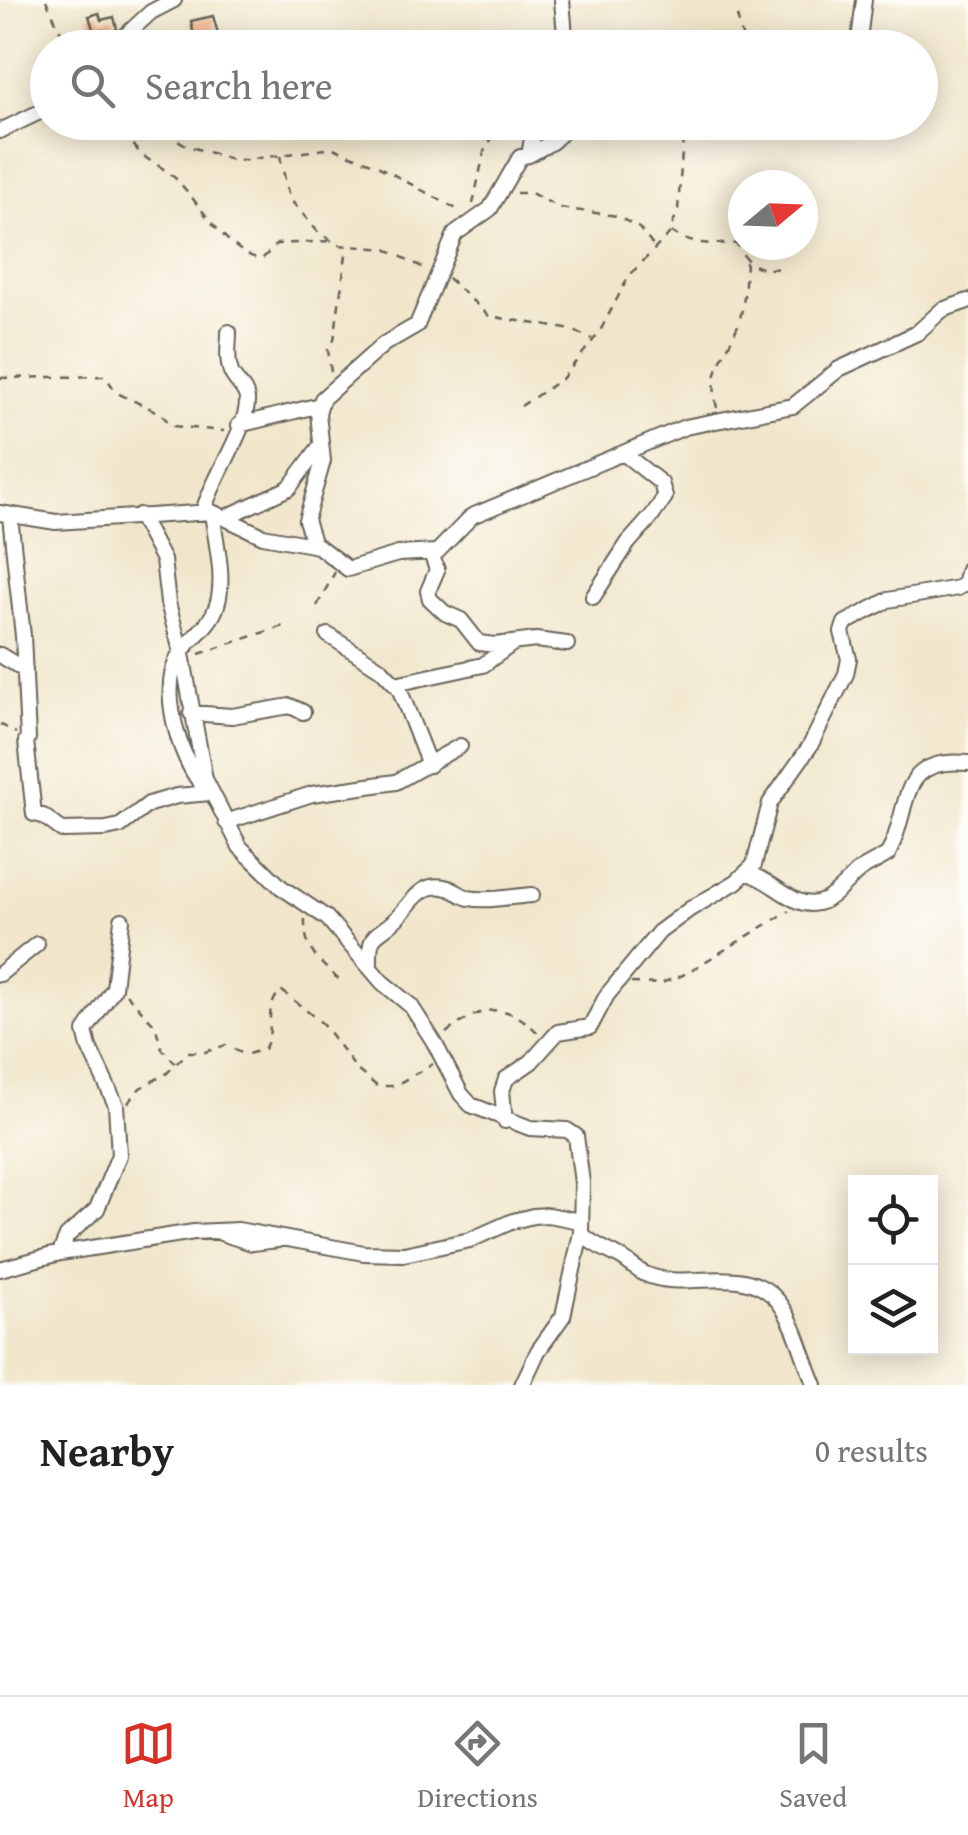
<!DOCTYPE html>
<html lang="en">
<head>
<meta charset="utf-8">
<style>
	body { margin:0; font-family:"Gentium Book Plus",serif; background:#f2f2f2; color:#222 }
	.controls { position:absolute; right:30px; bottom:30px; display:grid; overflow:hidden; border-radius:0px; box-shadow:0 5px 25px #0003 }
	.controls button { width:90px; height:90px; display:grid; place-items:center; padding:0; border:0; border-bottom:2px solid #e0e0e0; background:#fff; color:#222; font:50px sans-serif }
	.compass { position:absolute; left:728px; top:170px; width:90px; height:90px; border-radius:50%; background:#fff; box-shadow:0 5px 25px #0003; rotate:71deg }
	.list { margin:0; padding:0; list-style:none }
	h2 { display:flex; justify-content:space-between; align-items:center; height:130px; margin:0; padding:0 40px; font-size:42px }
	h2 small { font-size:32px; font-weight:400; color:#767676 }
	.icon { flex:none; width:55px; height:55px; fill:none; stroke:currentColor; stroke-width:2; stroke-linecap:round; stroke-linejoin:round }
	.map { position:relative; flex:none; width:968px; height:1385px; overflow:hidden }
	.search { position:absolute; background:#fff; box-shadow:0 5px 25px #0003; left:30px; right:30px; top:30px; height:110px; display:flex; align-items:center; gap:25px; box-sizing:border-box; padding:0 35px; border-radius:55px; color:#767676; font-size:38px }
	.sheet { height:310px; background:#fff }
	nav { display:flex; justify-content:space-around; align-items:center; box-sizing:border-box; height:140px; border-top:2px solid #e0e0e0; background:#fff; font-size:28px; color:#767676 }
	nav a { display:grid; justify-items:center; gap:5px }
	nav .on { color:#d93025 }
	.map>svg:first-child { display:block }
</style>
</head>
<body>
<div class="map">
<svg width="968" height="1385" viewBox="0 0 968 1385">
	<rect width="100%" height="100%" fill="#fdfcf7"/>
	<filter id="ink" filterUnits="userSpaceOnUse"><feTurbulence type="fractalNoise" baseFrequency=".01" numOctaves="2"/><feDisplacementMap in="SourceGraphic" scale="20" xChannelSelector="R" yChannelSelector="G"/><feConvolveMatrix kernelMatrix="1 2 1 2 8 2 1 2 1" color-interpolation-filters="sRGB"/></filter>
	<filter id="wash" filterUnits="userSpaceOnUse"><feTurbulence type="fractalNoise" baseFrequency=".0048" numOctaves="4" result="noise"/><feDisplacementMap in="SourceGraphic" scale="40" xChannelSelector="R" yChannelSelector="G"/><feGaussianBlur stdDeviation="2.25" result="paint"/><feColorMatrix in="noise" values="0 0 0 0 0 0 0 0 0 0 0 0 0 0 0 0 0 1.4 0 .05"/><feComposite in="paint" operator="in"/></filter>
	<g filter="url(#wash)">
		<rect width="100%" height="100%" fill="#f1e6cb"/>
		<g id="blocks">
			<path fill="#f1aa80" d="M99 13 101 20 114 17 117 29 111 34 103 37 101 30 94 32 89 16Z
				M213 16 219 37 204 42 202 35 194 36 191 21Z"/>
		</g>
	</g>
	<g filter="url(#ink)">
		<use href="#blocks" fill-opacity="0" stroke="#676359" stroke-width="2.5"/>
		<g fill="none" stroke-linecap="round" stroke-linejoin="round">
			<g stroke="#676359" stroke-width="18">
				<path id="minor" d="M562 0 566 48
					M112 48 151 12 174 0
					M858 48 864 0
					M0 131 48 108
					M529 155 552 142 573 122
					M239 425 320 405
					M203 512C211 481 249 427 247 399 246 388 235 382 231 372 226 359 229 345 229 332
					M0 513 56 522 212 512 263 536 318 546 348 569 398 554 437 552 472 516 685 427 793 406 839 369 917 333 942 310 968 301
					M139 515 163 560 168 603 183 659 205 779 240 847 281 887 327 918 382 982 411 1006 434 1042 461 1094 471 1105 530 1128 567 1130 576 1136 582 1183 581 1233C592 1245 606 1249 620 1257 629 1262 636 1270 645 1274 687 1293 744 1260 778 1301 796 1323 803 1358 815 1385
					M10 516 23 636 28 738 26 741 34 814 43 816 62 830 106 829 120 826 149 804 177 796 210 793
					M226 517 289 488 321 445
					M314 545 306 520 323 461 318 413 322 399 384 344 417 325 455 234 490 209 520 157 529 155 535 122
					M431 553 437 570 428 591 430 599 445 613 461 620 479 643 495 645 536 640 567 644
					M593 597 628 543 652 516 665 497 661 483 623 453
					M328 635 381 669 399 688 429 765
					M0 655 25 670
					M395 684 483 665 512 644
					M191 713 232 716 290 706 303 712
					M202 785C179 757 158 688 180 654 191 637 211 626 217 605 226 578 215 540 212 512
					M226 822 312 794 396 782 460 746
					M748 873C767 879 780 893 798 901 826 913 841 885 860 870 869 864 879 860 888 854 912 809 895 756 968 763
					M370 968C369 928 374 941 397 918 412 903 421 880 448 888 455 890 461 896 469 898 487 902 514 896 532 895
					M0 974 37 944
					M505 1121 502 1091 506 1079 531 1062 558 1032 590 1027 607 995 659 932 690 909 736 882 754 865 770 803 810 746 846 674 849 659 842 632 845 623 888 600 958 588 964 584 968 569
					M221 1233 252 1243 278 1240
					M60 1253 67 1236 97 1209 119 1155 116 1105 89 1047 85 1031 114 988 122 920
					M0 1269 60 1253 194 1232 238 1230 364 1253 404 1254 470 1240 513 1221 533 1216 548 1215 580 1221
					M522 1385 538 1351 563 1316 581 1233"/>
			</g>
			<path stroke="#676359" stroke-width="2.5" stroke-dasharray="8 8" stroke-linecap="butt" d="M46 0 63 37 77 48
				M737 16 745 48
				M540 48 552 36
				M121 122 129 130 156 128 188 146 237 161 333 148 374 164 462 212
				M127 130C138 163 156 159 176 179 198 201 228 255 262 259L277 244 331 241
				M280 156 289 198 318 232 338 245 386 249 428 270
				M516 193H531L560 208 617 216 639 228 655 248
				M473 204 485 148 504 122
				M671 232C693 247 711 243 737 244 747 266 759 271 783 268
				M448 278 489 316 572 330 592 339
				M331 372 328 350 334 340 347 248
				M0 378 105 376 117 393 160 413 172 426 224 431
				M521 406 562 379 599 333 629 276 669 234 678 210 684 122
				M717 408C708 368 725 358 738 325 745 305 745 281 746 261
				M317 606 335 572
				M199 654 289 624
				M0 724 16 733
				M305 919C304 953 319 960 342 983
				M631 983 659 984 683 975 789 911
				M126 994 155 1025 162 1049 175 1063
				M446 1033C482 1006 505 999 539 1034
				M128 1103 140 1088 166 1074 188 1052H205L226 1045 245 1055 264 1049C277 1030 261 1012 281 990L323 1024 357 1070 377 1086H394L433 1064"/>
			<use href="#minor" stroke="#fff" stroke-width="14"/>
		</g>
	</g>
</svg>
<div class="controls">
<button><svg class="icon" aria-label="locate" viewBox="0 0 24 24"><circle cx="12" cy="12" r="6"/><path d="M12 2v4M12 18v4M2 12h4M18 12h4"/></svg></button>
<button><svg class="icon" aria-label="layers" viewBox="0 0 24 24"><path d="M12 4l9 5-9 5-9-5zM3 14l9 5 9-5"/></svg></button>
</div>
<svg class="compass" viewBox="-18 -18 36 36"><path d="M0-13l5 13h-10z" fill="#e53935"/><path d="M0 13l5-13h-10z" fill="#767676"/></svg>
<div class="search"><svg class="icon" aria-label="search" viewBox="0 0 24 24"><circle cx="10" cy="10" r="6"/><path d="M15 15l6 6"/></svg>Search here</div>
</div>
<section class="sheet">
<h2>Nearby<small>0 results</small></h2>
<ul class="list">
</ul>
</section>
<nav>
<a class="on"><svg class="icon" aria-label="map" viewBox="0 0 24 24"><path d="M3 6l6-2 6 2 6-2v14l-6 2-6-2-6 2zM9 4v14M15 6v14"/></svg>Map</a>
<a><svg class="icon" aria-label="directions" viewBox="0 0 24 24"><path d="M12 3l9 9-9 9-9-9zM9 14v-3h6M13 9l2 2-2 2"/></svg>Directions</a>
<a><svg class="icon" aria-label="saved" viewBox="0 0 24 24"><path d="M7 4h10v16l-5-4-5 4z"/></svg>Saved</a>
</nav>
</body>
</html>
